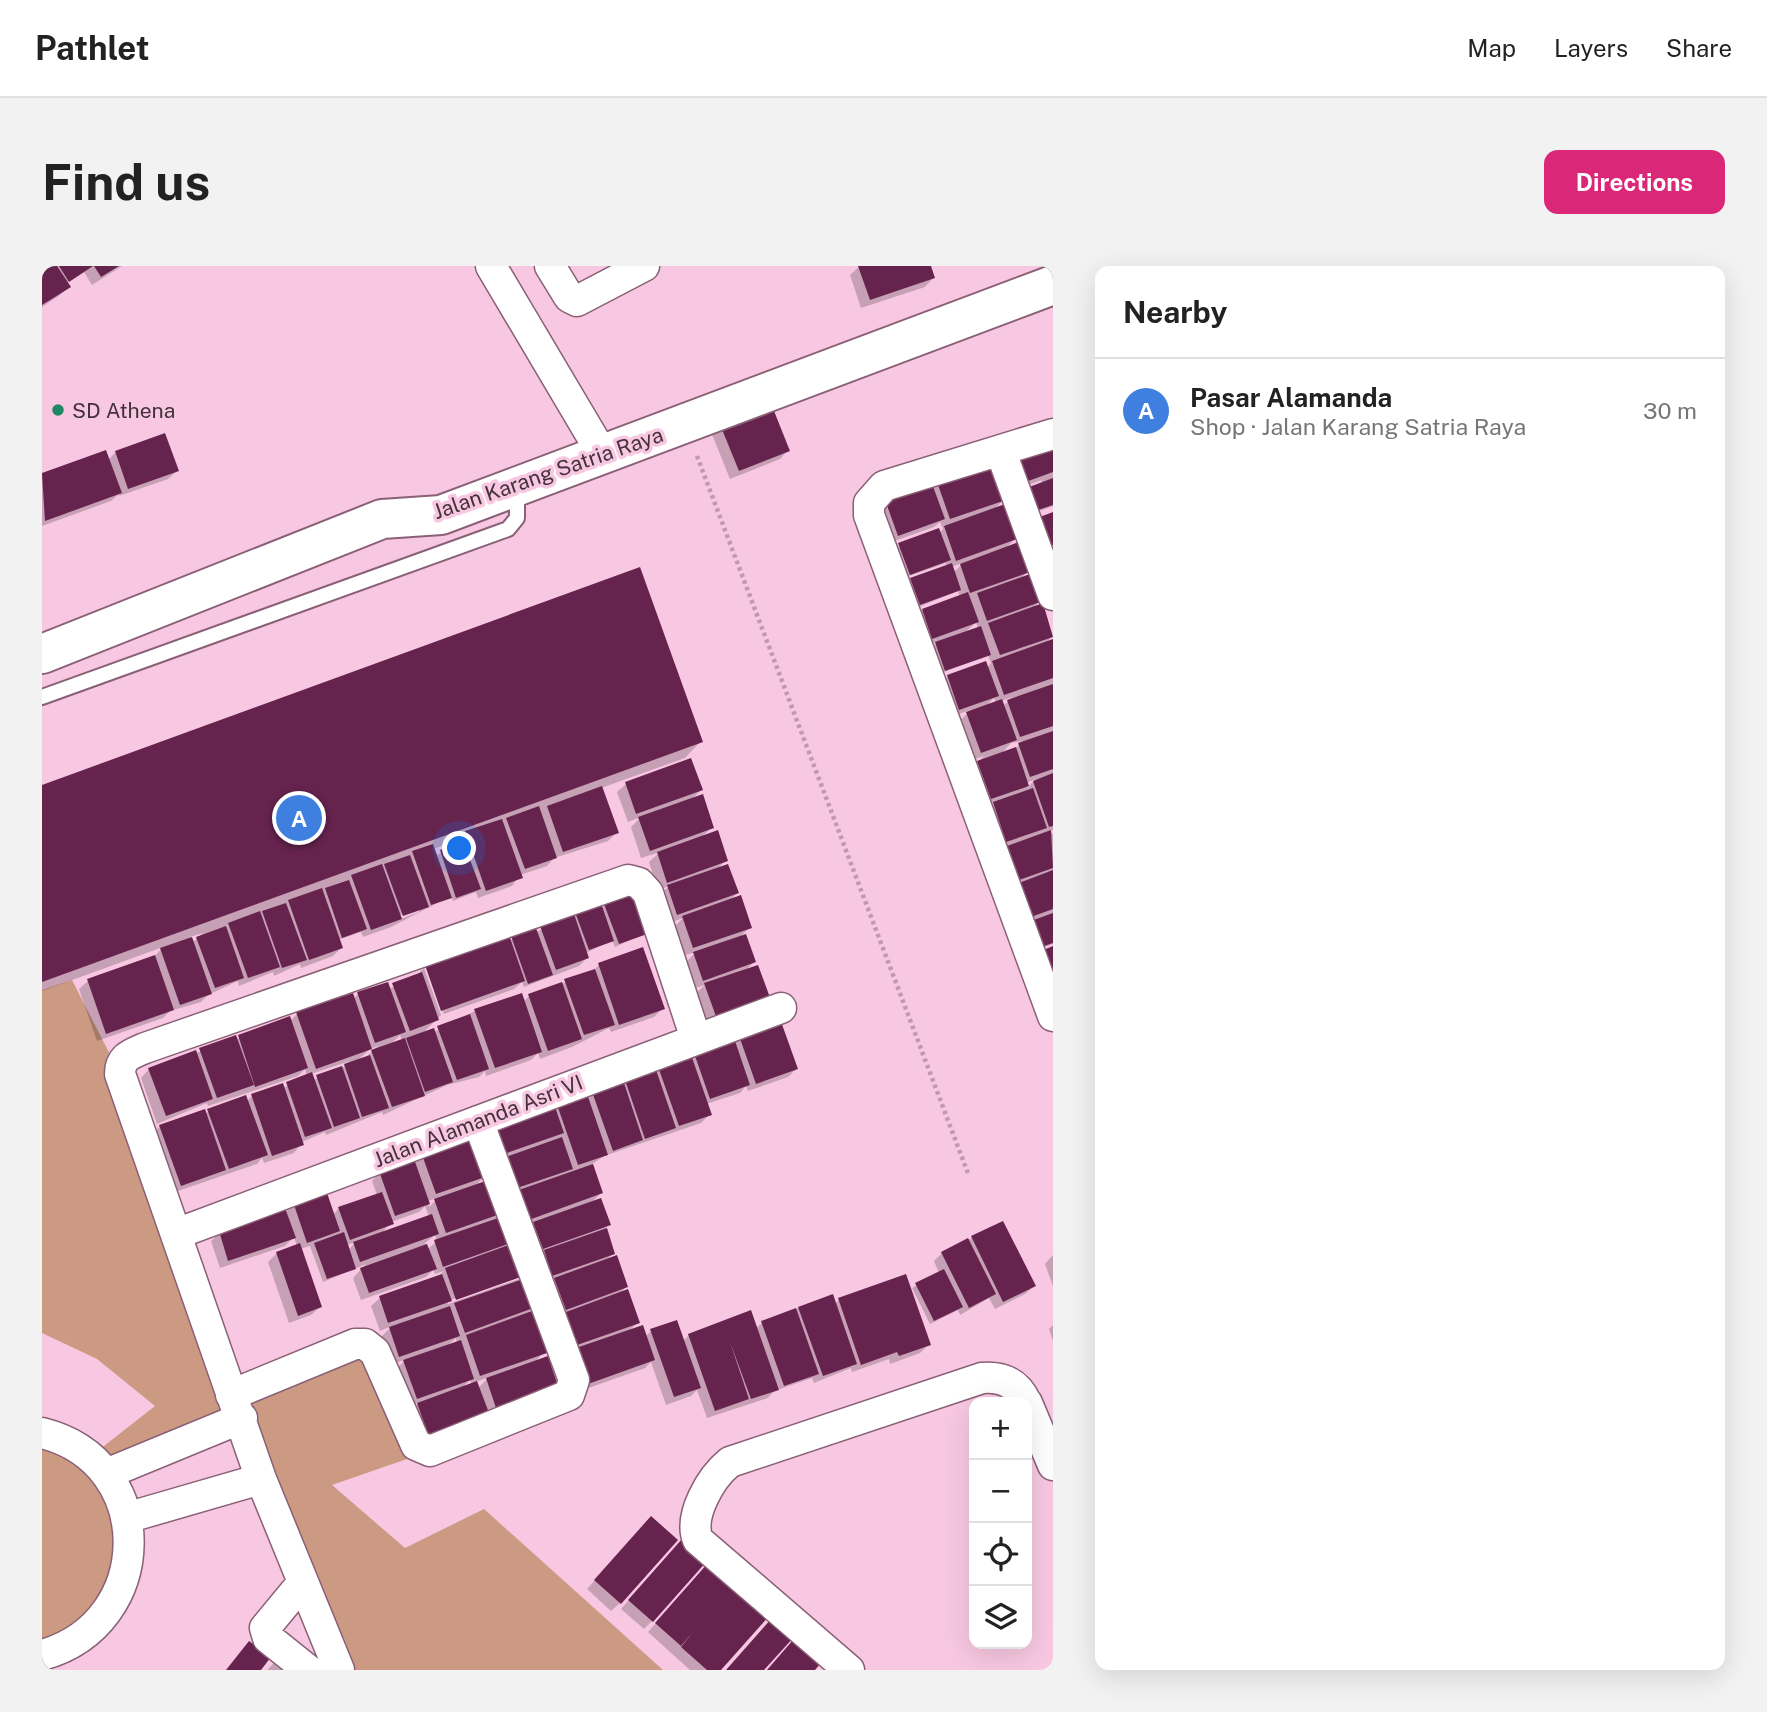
<!DOCTYPE html>
<html lang="en">
<head>
<meta charset="utf-8">
<style>
	body { margin:0; font-family:"Public Sans",sans-serif; background:#f2f2f2; color:#222 }
	.controls { position:absolute; right:21px; bottom:21px; display:grid; overflow:hidden; border-radius:14px; box-shadow:0 7px 28px #0002 }
	.controls button { width:63px; height:63px; display:grid; place-items:center; padding:0; border:0; border-bottom:2px solid #e0e0e0; background:#fff; color:#222; font:35px sans-serif }
	.you { position:absolute; left:418px; top:583px; width:24px; height:24px; margin:-18px; border:5px solid #fff; border-radius:50%; background:#1a73e8; box-shadow:0 0 0 10px #1a73e833 }
	.badge { display:grid; place-items:center; width:46px; height:46px; border-radius:50%; background:#db2777; color:#fff; font-size:23px; font-weight:700 }
	.pin { position:absolute; translate:-50% -50%; border:4px solid #fff; box-shadow:0 2px 7px #0006 }
	.list { margin:0; padding:0; list-style:none }
	h2 { display:flex; justify-content:space-between; align-items:center; height:91px; margin:0; padding:0 28px; font-size:30px }
	h2 small { font-size:23px; font-weight:400; color:#767676 }
	.list li { display:grid; grid-template-columns:46px 1fr auto; gap:21px; align-items:center; box-sizing:border-box; height:105px; padding:0 28px; border-top:2px solid #e0e0e0 }
	.list b { display:block; font-size:26px; white-space:nowrap }
	.list p { margin:0; font-size:23px; white-space:nowrap; color:#767676 }
	.list em { font-size:23px; font-style:normal; color:#767676 }
	.icon { flex:none; width:38px; height:38px; fill:none; stroke:currentColor; stroke-width:2; stroke-linecap:round; stroke-linejoin:round }
	.map { position:relative; flex:none; width:1011px; height:1404px; overflow:hidden; border-radius:14px }
	header { display:flex; align-items:center; gap:42px; box-sizing:border-box; height:98px; padding:0 35px; background:#fff; border-bottom:2px solid #e0e0e0 }
	header strong { font-size:33px }
	nav { display:flex; gap:38px; margin-inline-start:auto; font-size:24px }
	.intro { display:flex; align-items:center; justify-content:space-between; box-sizing:border-box; height:168px; padding:0 42px }
	h1 { margin:0; font-size:49px }
	.button { padding:18px 32px; border-radius:14px; background:#db2777; color:#fff; font-size:24px; font-weight:700 }
	main { display:flex; gap:42px; padding:0 42px }
	aside { flex:1; background:#fff; border-radius:14px; box-shadow:0 7px 28px #0002 }
	.map>svg:first-child { display:block }
</style>
</head>
<body>
<header>
<strong>Pathlet</strong>
<nav><a>Map</a><a>Layers</a><a>Share</a></nav>
</header>
<div class="intro"><h1>Find us</h1><a class="button">Directions</a></div>
<main>
<div class="map">
<svg width="1011" height="1404" viewBox="0 0 1011 1404">
	<rect width="100%" height="100%" fill="#f8c8e2"/>
	<path fill="#cc9982" d="M30 714 78 808 189 1128 313 1078 388 1185 290 1219 363 1282 442 1243 621 1404H297L198 1154 64 1208 86 1299 16 1385 10 1404H0V1167L48 1191 113 1140 55 1093 0 1067V724Z"/>
	<path fill="#0003" fill-rule="evenodd" d="M0 0H80L50 19 42 6 24 17 26 21 18 29 0 41Z
		M818 0H888L891 12 883 21 819 42 808 9Z
		M678 158 746 184 738 193 688 213 669 166Z
		M1011 174V240L987 249 1000 214 970 225Z
		M63 186 66 194 74 186 135 205 126 213 77 230V228L69 235 0 260V208Z
		M895 214 962 234 951 244 973 273 963 283 986 305 977 314 999 334 991 342 1011 370 1003 378 1011 375V564L1007 565 1011 568V678L995 684 980 658 957 590 968 579 956 583 943 546 953 536 940 541 927 505 942 490 930 494 917 456 928 444 909 451 898 419 906 410 945 402 949 397 946 389 899 407 890 381 897 375 882 380 872 353 881 344 918 331 916 325 874 342 865 317 905 301 904 297 864 311 854 282 897 267 901 263 898 256 892 261 847 277 835 241ZM921 297 911 307 909 301ZM934 356 936 363 923 367ZM971 431 961 440 959 435ZM952 432 954 437 943 441ZM981 475 973 483 959 488 969 477ZM994 513 988 519 986 522 984 517Z
		M659 475 643 492 559 522 575 566 566 575 512 592 505 600 478 609 470 620 436 632 434 626 411 635 409 630 349 661 321 671 319 666 296 674 299 682 291 690 259 702 258 698 232 710 231 706 197 720 196 715 166 729 159 736 128 745 121 752 55 775 37 723 46 715 111 692 121 681 0 725V521ZM415 574 417 578 393 590 391 583ZM377 643V646L353 655 352 651ZM161 667 150 677 148 671Z
		M584 518 659 524 649 534 670 561 659 572 684 594 675 603 695 627 687 635 708 661 697 672 712 696 703 705 667 763 654 727 663 719 653 722 644 696 654 686 643 689 633 660 641 652 627 657 618 629 627 620 616 624 607 596 618 586 599 592 589 561 599 551 586 556 575 526Z
		M563 639 606 666 573 681 570 674 544 687 545 692 537 700 482 721 480 716 472 723 402 748 386 702H382L399 749 381 767 392 766 433 745 481 736 487 730 550 706 557 699 621 742 612 751 569 766 567 762 530 781 498 793 496 787 489 794 444 810 443 805 437 811 405 819 341 849 340 846 284 869 283 866 260 876 252 887 222 897 220 892 215 898 130 927 110 869 118 860 205 835 210 830 241 822 265 810 263 803 256 810 166 840 165 837 115 858 99 812 107 803 248 755 255 748 311 733 316 728 347 723 375 709 384 700 494 666 534 647 559 643ZM358 769 360 775 348 779ZM336 780 323 792 315 795 328 783ZM308 795 299 803 271 814 269 808Z
		M696 766 754 803 746 811 706 825 704 820 698 827 664 838 668 848 659 857 562 890 549 899 559 927 548 938 567 958 563 962 571 987 563 996 584 1021 576 1029 596 1056 586 1066 603 1071 609 1065 641 1075 647 1069 713 1063 720 1057 757 1042 793 1038 797 1034 887 1078 878 1087 848 1098 847 1093 810 1106 809 1102 772 1117 770 1112 732 1125 726 1132 665 1152 655 1124 649 1130 624 1139 609 1096 603 1102 538 1125 516 1056 524 1048 515 1051 505 1022 513 1013 502 1017 494 994 502 987 492 990 484 966 494 955 476 962 442 863Z
		M380 887 444 909 433 920 462 946 453 954 485 1008 476 1017 492 1041 488 1045 502 1086 491 1098 515 1123 378 1175 368 1147 378 1136 367 1140 354 1104 364 1093 349 1099 339 1071 350 1060 338 1065 329 1040 338 1032 396 1011 402 1005 393 1008 391 1004 384 1011 319 1034 311 1012 324 998 281 1016 268 980 258 983 278 1041 269 1049 247 1057 226 996 235 987 255 980 252 971 243 980 178 1002 169 975 178 967 243 946 252 938 291 949 297 942 335 929 330 915 338 906ZM396 932 387 941 385 935ZM383 940 387 951 339 968 349 956 377 946ZM393 969 395 975 386 983 383 977ZM314 976 306 984 304 979ZM477 1010V1013L406 1038 405 1035ZM414 1072 415 1077 405 1080ZM447 1111 436 1122 434 1116ZM428 1114 430 1119 420 1122Z
		M930 972 992 1020 983 1028 953 1043 947 1032 918 1049 916 1044 888 1058 870 1022 897 1007 892 995 900 987Z
		M1011 989V1020L1003 998Z
		M1011 1059V1075L1007 1063Z
		M600 1261 578 1337 569 1345 545 1323Z
		M632 1284 610 1355 602 1363 579 1343Z
		M658 1308 677 1404H648L606 1366Z
		M232 1397 240 1404H225Z"/>
	<path fill="#66234e" d="M0 0H15L29 21 0 39Z
		M17 0H51L27 16Z
		M52 0H77L59 11Z
		M816 0H889L893 12 828 34Z
		M728 135 748 185 697 205 677 156Z
		M123 167 137 205 86 223 73 185Z
		M1011 172V206L978 218 968 187Z
		M64 184 80 227 3 255 0 207Z
		M950 193 964 234 908 253 894 213Z
		M1011 212V239L990 246 982 223Z
		M889 215 903 253 856 270 842 231Z
		M963 238 975 273 914 295 902 260Z
		M1011 246V279L1006 281 995 252Z
		M897 262 909 294 868 309 856 277Z
		M977 276 988 306 928 327 918 298Z
		M910 297 919 324 878 339 868 312Z
		M598 301 661 476 0 716V519Z
		M991 307 1001 335 945 355 935 327Z
		M926 326 937 356 890 373 880 343Z
		M1001 337 1011 371 958 389 946 357Z
		M939 360 949 389 903 405 893 376Z
		M1011 373V412L962 429 950 395Z
		M944 395 957 430 917 444 905 409Z
		M1011 418V460L978 471 965 434Z
		M960 433 975 474 939 487 924 446Z
		M1011 465V503L988 511 976 477Z
		M974 481 987 520 949 533 935 495Z
		M649 492 661 524 594 548 583 516Z
		M1011 507V560L1007 561 991 515Z
		M560 520 577 567 521 586 505 540Z
		M991 522 1005 562 964 576 951 536Z
		M661 528 672 562 608 585 596 551Z
		M497 540 515 592 483 603 464 552Z
		M460 553 481 612 444 625 423 565Z
		M676 564 686 595 625 617 615 586Z
		M1009 564 1011 602 977 614 965 580Z
		M421 575 439 623 414 632 398 584Z
		M391 578 410 632 389 639 370 585Z
		M368 589 387 641 361 650 342 598Z
		M340 598 360 653 329 664 309 609Z
		M686 598 697 627 635 649 625 619Z
		M1011 604V643L989 651 977 617Z
		M307 614 325 663 300 672 283 622Z
		M280 622 301 682 267 694 246 634Z
		M594 626 608 667 577 678 562 638Z
		M699 629 710 662 651 682 640 650Z
		M244 637 265 694 240 702 220 645Z
		M559 637 572 675 547 684 533 646Z
		M218 645 238 701 206 712 186 657Z
		M1011 647V677L999 681 989 655Z
		M532 648 547 692 514 704 498 660Z
		M184 660 202 712 173 722 154 671Z
		M494 662 511 709 486 718 469 670Z
		M704 668 714 696 661 715 651 686Z
		M467 669 483 715 399 745 383 699Z
		M150 671 170 728 138 739 118 682Z
		M1011 680V704L1006 705 999 685Z
		M601 681 623 743 577 759 556 697Z
		M113 689 132 744 64 768 45 713Z
		M716 699 730 737 676 756 662 717Z
		M553 703 573 759 542 769 522 713Z
		M380 706 397 754 368 765 350 717Z
		M346 716 364 766 333 777 315 726Z
		M520 716 540 773 506 785 486 728Z
		M311 727 330 783 274 803 254 746Z
		M480 727 500 786 453 802 432 743Z
		M428 748 447 803 415 814 395 760Z
		M248 750 266 802 213 821 196 769Z
		M737 750 756 803 714 818 695 764Z
		M392 762 411 816 383 826 364 772Z
		M194 769 212 819 175 832 157 782Z
		M691 769 708 819 668 833 651 784Z
		M363 772 383 830 350 841 329 784Z
		M647 783 670 849 637 860 614 795Z
		M154 784 171 833 124 850 106 802Z
		M328 789 347 842 320 851 302 798Z
		M612 798 634 862 603 873 581 808Z
		M300 800 318 852 292 861 274 809Z
		M270 806 290 862 263 871 244 816Z
		M579 808 601 874 571 885 548 820Z
		M241 817 262 879 230 890 209 828Z
		M543 822 566 889 536 899 513 833Z
		M204 829 226 889 187 903 165 843Z
		M510 832 522 867 462 888 450 853Z
		M163 843 184 904 139 920 117 859Z
		M431 867 446 910 394 928 379 886Z
		M520 871 531 903 475 922 464 891Z
		M372 893 388 938 353 950 337 905Z
		M551 898 561 927 484 955 474 925Z
		M452 912 464 946 404 967 392 933Z
		M284 924 298 965 265 977 251 936Z
		M340 926 352 958 308 974 296 941Z
		M559 932 569 959 501 983 491 956Z
		M243 942 254 972 186 995 177 965Z
		M390 948 397 968 318 996 311 976Z
		M465 949 474 975 401 1001 392 974Z
		M961 955 994 1020 961 1036 929 970Z
		M565 962 573 988 510 1010 502 984Z
		M302 966 314 1003 285 1013 272 977Z
		M926 972 954 1028 927 1042 899 986Z
		M475 976 487 1008 414 1034 403 1002Z
		M258 977 280 1041 256 1050 234 986Z
		M385 978 395 1003 327 1027 318 1002Z
		M575 989 586 1021 524 1044 512 1012Z
		M902 1003 921 1041 892 1055 873 1017Z
		M400 1008 410 1035 346 1057 337 1030Z
		M864 1008 889 1079 857 1090 855 1086 819 1099 796 1032Z
		M484 1012 494 1041 423 1067 412 1037Z
		M586 1023 598 1057 535 1079 524 1046Z
		M791 1028 815 1098 781 1110 756 1041Z
		M408 1040 418 1070 357 1091 347 1061Z
		M754 1042 777 1108 742 1120 719 1055Z
		M709 1044 737 1124 709 1133 688 1076 707 1133 673 1145 646 1068Z
		M490 1045 505 1087 438 1110 424 1069Z
		M635 1054 659 1122 632 1131 608 1063Z
		M601 1059 613 1094 546 1118 534 1082Z
		M419 1074 432 1113 375 1133 361 1094Z
		M506 1090 517 1123 455 1145 444 1112Z
		M435 1115 447 1147 386 1168 375 1137Z
		M609 1250 636 1274 579 1338 552 1314Z
		M640 1273 665 1295 611 1356 586 1334Z
		M666 1297 728 1349 679 1404H665L639 1381 651 1366 639 1380 613 1357Z
		M730 1352 752 1371 722 1404H684Z
		M751 1374 778 1398 773 1404H725Z
		M207 1375 229 1391 219 1404H184Z"/>
	<g fill="none" stroke-linecap="round" stroke-linejoin="round">
		<g stroke="#8a6077" stroke-width="18">
			<path id="lane" d="M0 431 466 263 475 252V224"/>
		</g>
		<g stroke="#8a6077" stroke-width="33">
			<path id="street" d="M449 0 561 189
				M508 0 527 31 535 35 602 0
				M1011 168 842 220 827 237V249L1011 750
				M959 186 1011 329
				M134 968 739 742
				M189 1129 313 1078H323L333 1086 374 1179 388 1185 527 1129 532 1114 436 855
				M985 1137 1011 1199
				M0 1167C117 1196 114 1358 0 1389
				M64 1208 200 1152
				M84 1252 219 1213
				M261 1316 223 1362 226 1372 266 1404
				M297 1404 219 1213 78 808C78 791 89 788 103 782L586 614 597 617 606 627 654 773
				M807 1404 656 1274C646 1250 669 1211 688 1196L940 1112C960 1110 975 1117 984 1136"/>
		</g>
		<g stroke="#8a6077" stroke-width="42">
			<path id="secondary" d="M0 388 340 253 399 249 1011 19"/>
		</g>
		<path stroke="#c099ae" stroke-width="4.5" stroke-dasharray="3.5 3.5" stroke-linecap="butt" d="M655 190 927 910"/>
		<use href="#lane" stroke="#fff" stroke-width="14"/>
		<use href="#street" stroke="#fff" stroke-width="30"/>
		<use href="#secondary" stroke="#fff" stroke-width="38"/>
	</g>
	<circle fill="#1f8763" stroke="#f8c8e2" stroke-width="2.5" cx="16" cy="144" r="7"/>
	<g text-anchor="middle" dominant-baseline="central" stroke-width="7" stroke-linejoin="round" paint-order="stroke">
		<g font-size="21" fill="#44313c" stroke="#f8c8e2" text-anchor="start">
			<text x="30" y="144">SD Athena</text>
		</g>
		<g font-size="21" fill="#44313c" stroke="#f8c8e2">
			<text transform="translate(506 207) rotate(-19)">Jalan Karang Satria Raya</text>
			<text transform="translate(436 855) rotate(-21)">Jalan Alamanda Asri VI</text>
		</g>
	</g>
</svg>
<div class="controls">
<button>+</button>
<button>−</button>
<button><svg class="icon" aria-label="locate" viewBox="0 0 24 24"><circle cx="12" cy="12" r="6"/><path d="M12 2v4M12 18v4M2 12h4M18 12h4"/></svg></button>
<button><svg class="icon" aria-label="layers" viewBox="0 0 24 24"><path d="M12 4l9 5-9 5-9-5zM3 14l9 5 9-5"/></svg></button>
</div>
<div class="you"></div>
<div class="pin badge" style="left:257px;top:552px;background:#3f7fe0">A</div>
</div>
<aside>
<h2>Nearby<small></small></h2>
<ul class="list">
<li><span class="badge" style="background:#3f7fe0">A</span><div><b>Pasar Alamanda</b><p>Shop · Jalan Karang Satria Raya</p></div><em>30 m</em></li>
</ul>
</aside>
</main>
</body>
</html>
